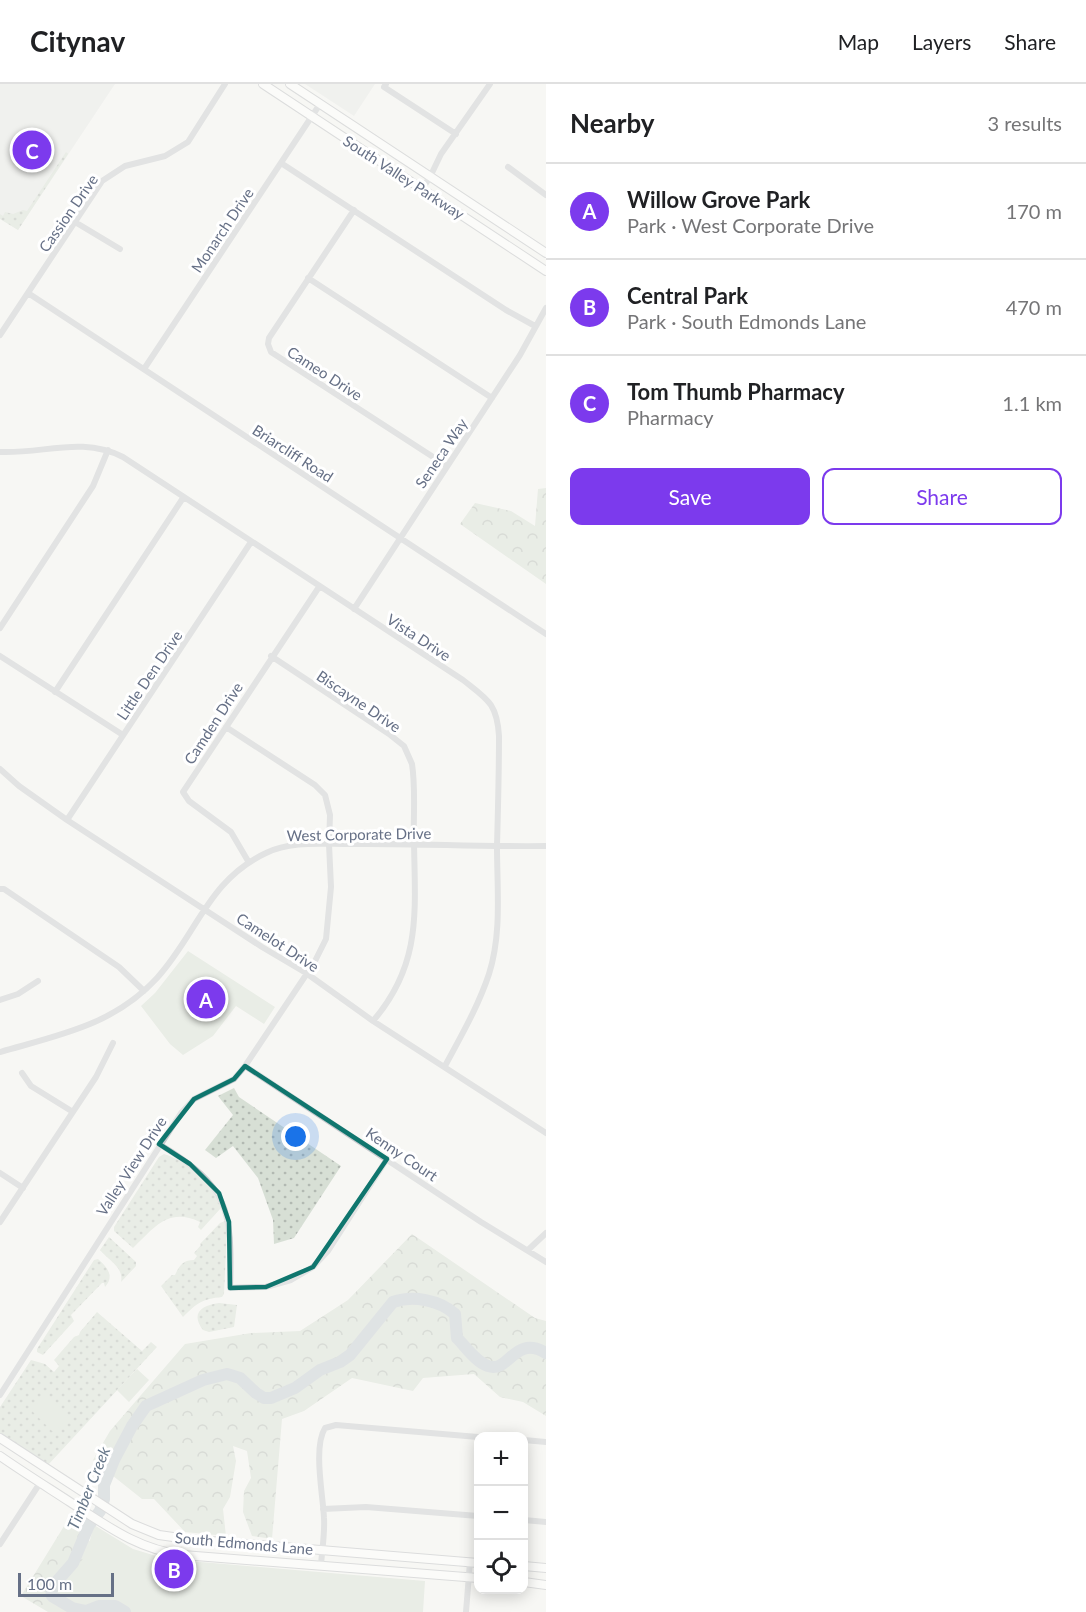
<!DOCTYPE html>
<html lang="en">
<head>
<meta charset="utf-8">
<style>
	body { margin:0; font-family:Lato,sans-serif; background:#f6f6f6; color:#202124 }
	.controls { position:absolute; right:18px; bottom:18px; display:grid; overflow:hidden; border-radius:12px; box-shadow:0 3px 15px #0003 }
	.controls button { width:54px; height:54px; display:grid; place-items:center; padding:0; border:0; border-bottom:2px solid #e0e0e0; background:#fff; color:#202124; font:30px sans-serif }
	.scale { position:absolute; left:18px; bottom:15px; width:96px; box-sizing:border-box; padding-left:6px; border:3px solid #667086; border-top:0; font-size:16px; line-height:21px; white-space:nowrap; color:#667086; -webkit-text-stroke:4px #fff; paint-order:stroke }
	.you { position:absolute; left:296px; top:1053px; width:21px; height:21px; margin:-15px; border:4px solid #fff; border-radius:50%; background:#1a73e8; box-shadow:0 0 0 9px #1a73e833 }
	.badge { display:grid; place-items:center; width:39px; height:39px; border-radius:50%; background:#7c3aed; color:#fff; font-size:20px; font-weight:700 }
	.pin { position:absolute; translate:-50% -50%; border:3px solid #fff; box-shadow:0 2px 6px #0006 }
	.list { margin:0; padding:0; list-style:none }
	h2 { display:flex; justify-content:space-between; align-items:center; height:78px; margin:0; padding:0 24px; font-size:26px }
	h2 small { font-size:20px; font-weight:400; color:#757577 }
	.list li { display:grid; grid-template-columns:39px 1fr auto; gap:18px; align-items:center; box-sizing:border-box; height:96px; padding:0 24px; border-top:2px solid #e0e0e0 }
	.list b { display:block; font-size:22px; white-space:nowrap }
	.list p { margin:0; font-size:20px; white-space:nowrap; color:#757577 }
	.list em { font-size:20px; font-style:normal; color:#757577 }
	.actions { display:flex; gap:12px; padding:18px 24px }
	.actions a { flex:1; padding:14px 0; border:2px solid #7c3aed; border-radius:12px; text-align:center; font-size:21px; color:#7c3aed }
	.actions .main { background:#7c3aed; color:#fff }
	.icon { flex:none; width:33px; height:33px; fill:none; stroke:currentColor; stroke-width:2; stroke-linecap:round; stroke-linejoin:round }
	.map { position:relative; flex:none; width:546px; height:1528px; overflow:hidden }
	header { display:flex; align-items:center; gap:36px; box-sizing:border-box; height:84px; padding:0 30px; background:#fff; border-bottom:2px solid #e0e0e0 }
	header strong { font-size:28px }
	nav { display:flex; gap:33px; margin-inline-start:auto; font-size:21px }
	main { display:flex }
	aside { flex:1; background:#fff }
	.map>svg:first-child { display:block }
</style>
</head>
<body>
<header>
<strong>Citynav</strong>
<nav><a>Map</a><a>Layers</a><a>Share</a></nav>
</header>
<main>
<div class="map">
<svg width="546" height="1528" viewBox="0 0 546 1528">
	<defs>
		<pattern id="grass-dots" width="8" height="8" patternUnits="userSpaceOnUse" patternTransform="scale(1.5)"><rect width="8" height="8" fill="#d7dfd5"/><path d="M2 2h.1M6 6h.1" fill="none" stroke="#b2b9b2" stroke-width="1.8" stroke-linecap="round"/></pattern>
		<pattern id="forest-crowns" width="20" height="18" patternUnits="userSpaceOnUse" patternTransform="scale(1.5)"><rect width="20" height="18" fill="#d7dfd5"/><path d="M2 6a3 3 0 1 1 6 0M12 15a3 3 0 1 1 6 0" fill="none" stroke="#b2b9b2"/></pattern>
	</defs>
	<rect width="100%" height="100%" fill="#f7f7f4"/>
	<path fill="#e7e8e7" d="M0 0H115L18 146 0 134Z
		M305 0H375L354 32Z"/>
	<path fill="url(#grass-dots)" d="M66 68 68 70 18 146 0 135V130L3 132 5 128 13 130 23 126 27 127Z
		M234 1004 239 1013 341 1082 294 1154 274 1160 273 1136 258 1094 233 1062 216 1074 205 1066 233 1031 218 1012Z
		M164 1070C188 1077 212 1101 221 1124L201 1146 198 1143 200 1138C168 1123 155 1143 133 1164L114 1147V1143L159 1073Z
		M225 1137 227 1145 224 1210 222 1213C202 1215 197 1219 183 1233L161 1202 172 1191H175C179 1182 183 1176 194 1176L197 1172 194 1169 201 1161 200 1160 220 1139Z
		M109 1153 136 1178V1182L121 1198C124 1183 108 1176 100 1166Z
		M98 1175C107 1183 115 1192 105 1203L104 1199H102L71 1231 74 1237 43 1271 37 1268V1265L94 1176Z
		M219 1219 237 1221 234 1243 209 1248 203 1246C190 1229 202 1221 219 1219Z
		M97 1228 142 1267 151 1258 157 1263 48 1381 0 1350V1323L31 1276 45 1280 54 1288 59 1282 54 1276 74 1253 79 1251 80 1248Z"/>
	<path fill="url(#forest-crowns)" d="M546 404V500L460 440 475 419 511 427 535 442 538 405Z
		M412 1150 535 1234 546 1237V1332L523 1318 500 1313 474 1290 423 1294 413 1307 352 1294 304 1327 282 1335 272 1455 252 1452 243 1428 244 1407 251 1394 247 1367 233 1362 236 1377 230 1413 223 1425 226 1452 185 1448 154 1415H142L93 1376 110 1347 185 1260 251 1249 300 1247 348 1216Z
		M69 1434 111 1481 147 1528H48L21 1512Z"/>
	<path fill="#d7dfd5" d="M188 867 275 923 264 940 236 922 213 952 183 971 170 960 141 922 155 909Z
		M137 1285 149 1296 129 1318 117 1306Z
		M45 1311 48 1312 68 1331 67 1335 56 1347H52L33 1328 32 1325Z
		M94 1441 133 1465 166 1475 425 1497 423 1528H132C121 1520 109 1515 95 1518 92 1519 89 1521 85 1521 76 1521 65 1516 58 1511L60 1503 86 1471Z"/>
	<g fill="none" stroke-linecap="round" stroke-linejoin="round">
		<path stroke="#c2c9d0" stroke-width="12" d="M125 1528 115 1522H99L86 1527 72 1524 52 1512 51 1504 73 1479 89 1441 100 1427 104 1415V1401L114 1376 132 1342 146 1322 203 1296 227 1290 240 1294 256 1309 264 1314H271L295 1304 320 1286 340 1278 350 1271 393 1218C413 1211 439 1216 455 1230L457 1254C466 1263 476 1278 488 1282 509 1290 514 1250 546 1269"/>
		<g stroke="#babcc1" stroke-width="10">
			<path id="major" d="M263 0 546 187
				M290 0 546 169
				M0 1354 132 1440 159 1451 187 1455 478 1479
				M0 1372C23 1388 47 1403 70 1418 107 1442 139 1466 183 1471L478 1494
				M524 1482 546 1484
				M524 1498 546 1501"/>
		</g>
		<path stroke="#c8cace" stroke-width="6" d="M386 0 384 3 456 50
			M281 79 506 226 535 242
			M508 83 546 111
			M422 105 430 93 441 70 490 0
			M354 126 269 254 268 260 271 268 447 382
			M75 138 120 165
			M308 194 492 314
			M28 209 546 550
			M0 251 102 97 125 82 165 72 188 58 225 0
			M144 285 320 20
			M0 368C44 370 81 352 123 373L463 596C487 615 497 619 499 652 499 689 498 726 497 762 497 805 502 849 489 890 478 923 461 952 445 982
			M354 525 520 271 546 224
			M0 544 93 402 108 366
			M0 572 123 651
			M271 572 389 650 404 662 412 680C416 706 413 732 414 758 415 827 422 880 373 937
			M55 608 183 414
			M0 685 19 702 67 736 262 863 306 889 373 937 546 1049
			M67 736 251 458
			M248 777 231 748 189 717 183 708 319 503
			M0 805H4L119 883 144 907
			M0 916 18 910 38 897
			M0 968C59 951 114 941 157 894 197 850 208 796 266 769 290 757 320 760 346 760 413 759 479 763 546 762
			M245 982 481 1138 546 1178
			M22 989 31 1002 73 1028
			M159 1060C230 1103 232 1125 230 1204L266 1203 291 1196 313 1183 328 1167 387 1075
			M0 1089 23 1104
			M0 1138 96 993 113 959
			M528 1166 546 1149
			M0 1311 181 1029 194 1015 234 995 245 982 314 879 326 855 331 803 329 760 330 731 325 711 315 701 226 643
			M524 1356 546 1358
			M323 1425 366 1423 478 1432
			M524 1436 546 1438
			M0 1460 40 1399
			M321 1481C322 1466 325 1449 324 1434 323 1411 313 1363 325 1344L336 1341 478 1353
			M466 1528 470 1478"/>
		<use href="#major" stroke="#fff" stroke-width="8"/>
	</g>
	<path d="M0 0H546V1528H0ZM245 982 387 1075 313 1183 266 1203 230 1204 229 1138 219 1109 190 1080 159 1060 194 1015 234 995Z" fill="#f7f7f4" fill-opacity=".55" fill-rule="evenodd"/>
	<path fill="none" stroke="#0f766e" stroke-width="4.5" stroke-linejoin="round" d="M245 982 387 1075 313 1183 266 1203 230 1204 229 1138 219 1109 190 1080 159 1060 194 1015 234 995Z"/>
	<g text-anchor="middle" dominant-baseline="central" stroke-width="6" stroke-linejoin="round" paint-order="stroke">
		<g font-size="15" fill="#667086" stroke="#fff">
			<text transform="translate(404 93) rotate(33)">South Valley Parkway</text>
			<text transform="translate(68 129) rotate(-55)">Cassion Drive</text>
			<text transform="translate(222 146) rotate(-56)">Monarch Drive</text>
			<text transform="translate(325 289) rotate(33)">Cameo Drive</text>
			<text transform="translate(293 369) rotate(33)">Briarcliff Road</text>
			<text transform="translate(441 369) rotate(-56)">Seneca Way</text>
			<text transform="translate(419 553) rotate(33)">Vista Drive</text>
			<text transform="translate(149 591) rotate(-56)">Little Den Drive</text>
			<text transform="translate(359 617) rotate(34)">Biscayne Drive</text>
			<text transform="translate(213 639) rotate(-57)">Camden Drive</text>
			<text transform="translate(359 750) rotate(-1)">West Corporate Drive</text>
			<text transform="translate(278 858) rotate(33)">Camelot Drive</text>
			<text transform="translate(402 1070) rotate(34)">Kenny Court</text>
			<text transform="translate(131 1082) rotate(-57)">Valley View Drive</text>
			<text transform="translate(244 1459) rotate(5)">South Edmonds Lane</text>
		</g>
		<g font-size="16" font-style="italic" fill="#677789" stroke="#fff">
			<text transform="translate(88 1404) rotate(-68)">Timber Creek</text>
		</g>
	</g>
</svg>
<div class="controls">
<button>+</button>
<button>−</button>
<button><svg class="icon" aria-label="locate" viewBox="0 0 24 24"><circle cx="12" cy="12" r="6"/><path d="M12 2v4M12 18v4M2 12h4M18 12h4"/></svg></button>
</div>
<div class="scale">100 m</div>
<div class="you"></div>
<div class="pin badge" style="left:206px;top:915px">A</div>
<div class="pin badge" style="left:174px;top:1485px">B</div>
<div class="pin badge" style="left:32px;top:66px">C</div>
</div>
<aside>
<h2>Nearby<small>3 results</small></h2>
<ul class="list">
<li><span class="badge">A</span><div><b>Willow Grove Park</b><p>Park · West Corporate Drive</p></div><em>170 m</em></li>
<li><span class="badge">B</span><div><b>Central Park</b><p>Park · South Edmonds Lane</p></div><em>470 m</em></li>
<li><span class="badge">C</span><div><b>Tom Thumb Pharmacy</b><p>Pharmacy</p></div><em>1.1 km</em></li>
</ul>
<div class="actions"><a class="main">Save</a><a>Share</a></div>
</aside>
</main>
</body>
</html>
